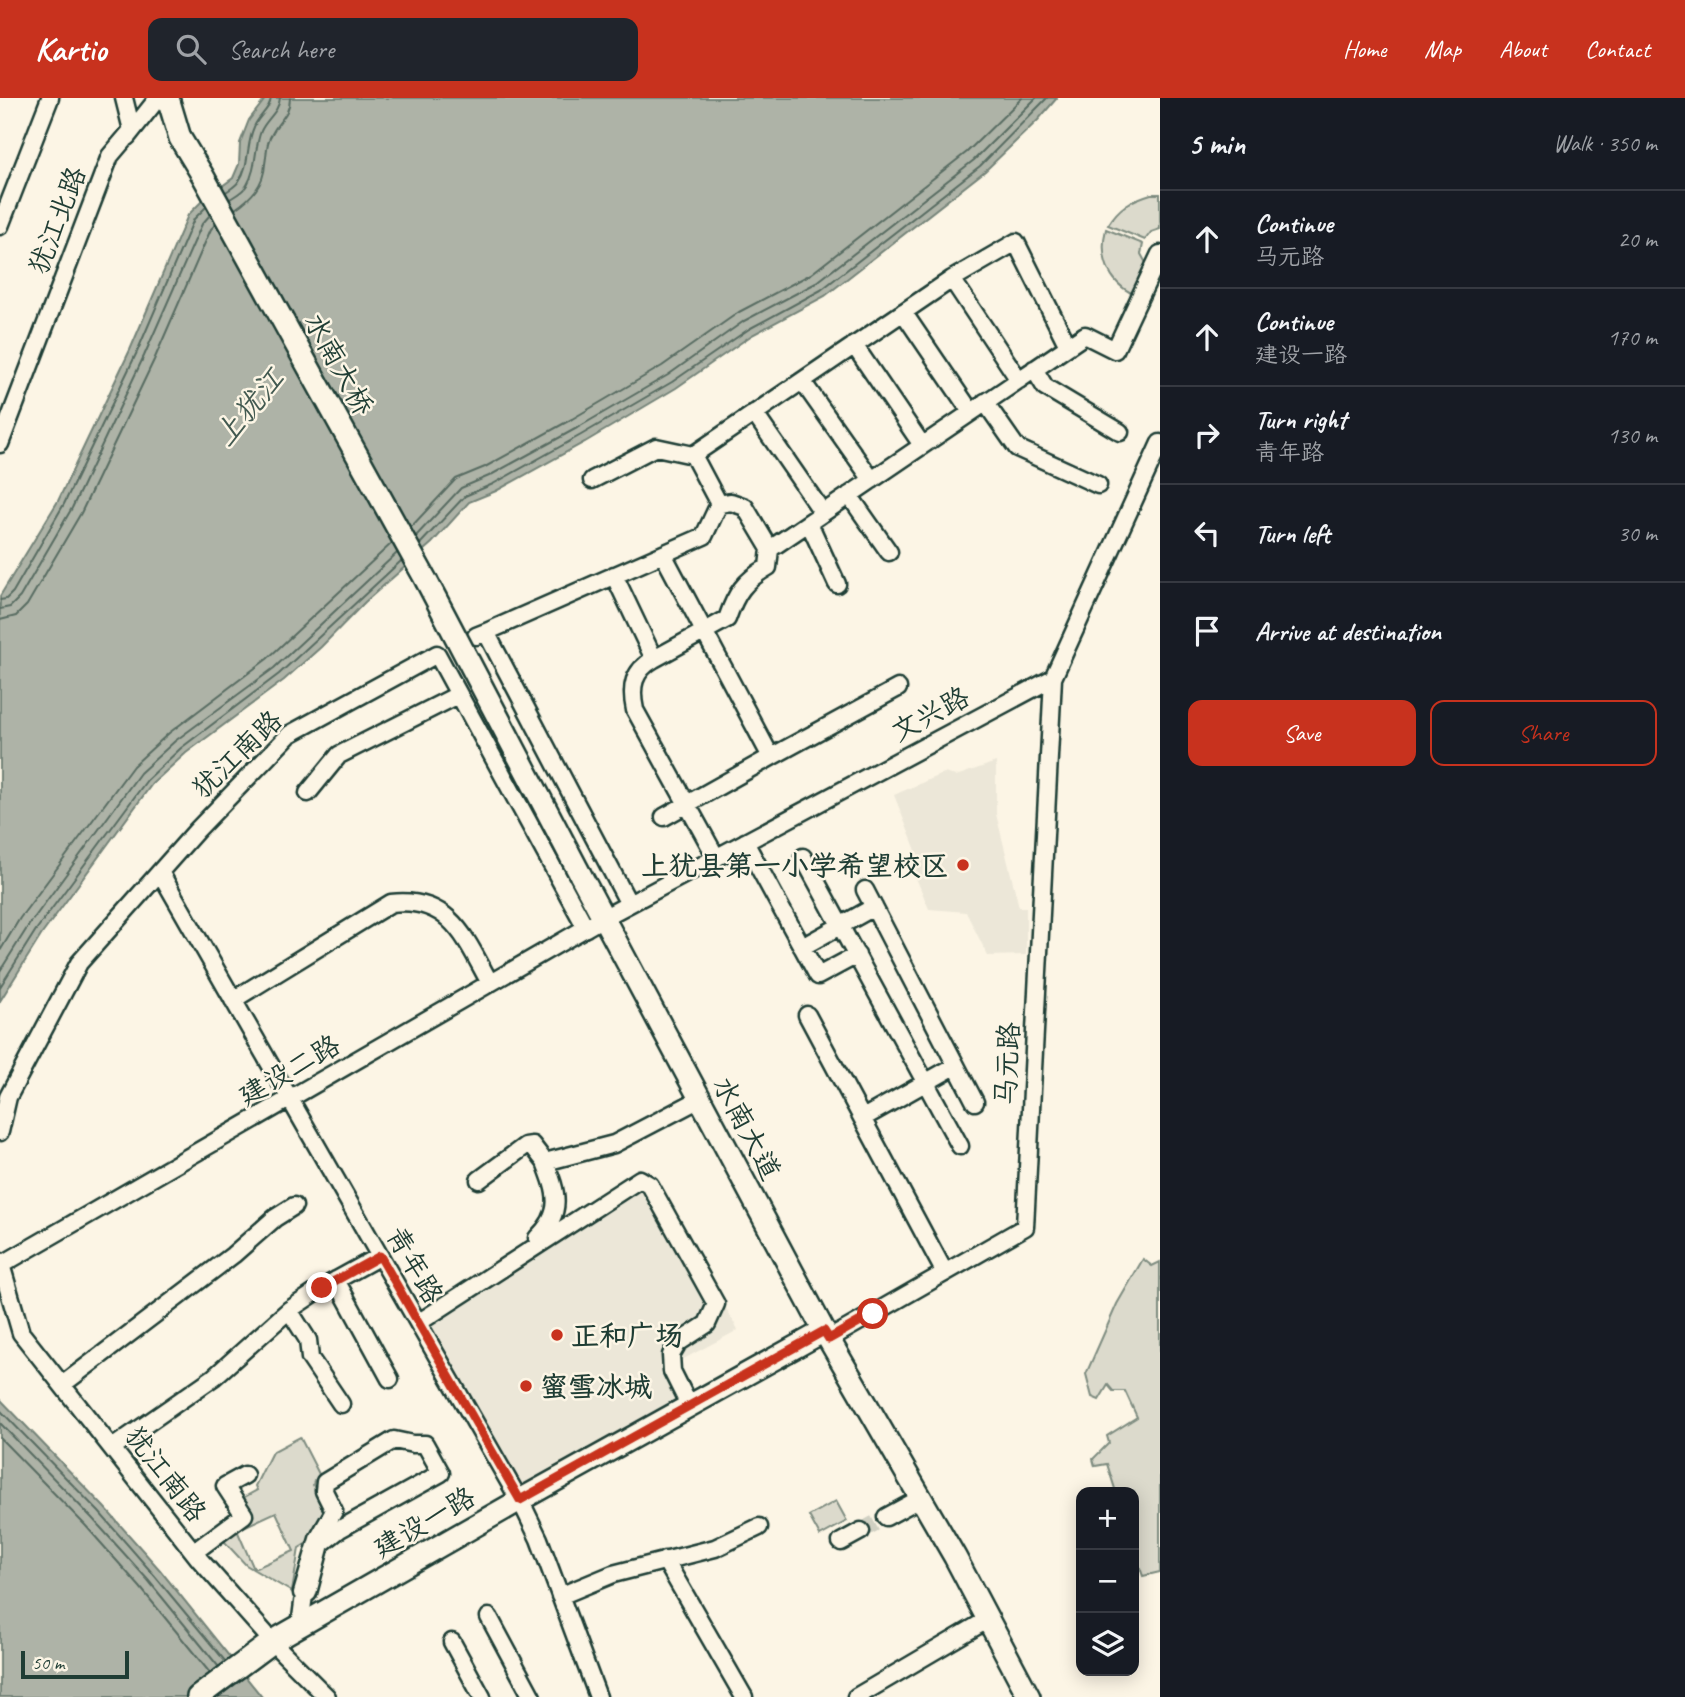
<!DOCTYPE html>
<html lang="en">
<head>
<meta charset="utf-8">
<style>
	body { margin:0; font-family:Caveat,"LXGW WenKai TC",sans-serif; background:#20242c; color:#f1f3f6 }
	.controls { position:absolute; right:21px; bottom:21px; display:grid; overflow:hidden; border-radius:14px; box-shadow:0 4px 18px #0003 }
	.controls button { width:63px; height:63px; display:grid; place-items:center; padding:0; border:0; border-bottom:2px solid #363941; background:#171b24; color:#f1f3f6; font:35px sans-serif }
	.scale { position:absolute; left:21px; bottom:18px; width:108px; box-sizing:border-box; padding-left:7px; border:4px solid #1f3d34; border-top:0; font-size:19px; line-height:24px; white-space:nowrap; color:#1f3d34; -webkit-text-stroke:5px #fcf5e5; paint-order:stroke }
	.stop { position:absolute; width:21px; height:21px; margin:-16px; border:5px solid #c8321e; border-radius:50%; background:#fff }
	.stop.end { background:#c8321e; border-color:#fff; box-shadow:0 2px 7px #0008 }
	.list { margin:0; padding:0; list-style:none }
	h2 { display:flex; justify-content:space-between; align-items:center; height:91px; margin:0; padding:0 28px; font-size:30px }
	h2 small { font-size:23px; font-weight:400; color:#9ea1a6 }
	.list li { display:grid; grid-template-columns:46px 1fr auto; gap:21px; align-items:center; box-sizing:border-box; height:98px; padding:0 28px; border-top:2px solid #363941 }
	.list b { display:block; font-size:26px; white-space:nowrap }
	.list p { margin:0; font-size:23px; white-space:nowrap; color:#9ea1a6 }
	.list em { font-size:23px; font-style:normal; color:#9ea1a6 }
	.actions { display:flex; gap:14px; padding:21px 28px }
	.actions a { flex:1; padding:16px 0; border:2px solid #c8321e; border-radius:14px; text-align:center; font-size:24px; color:#c8321e }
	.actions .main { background:#c8321e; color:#fff }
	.icon { flex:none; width:38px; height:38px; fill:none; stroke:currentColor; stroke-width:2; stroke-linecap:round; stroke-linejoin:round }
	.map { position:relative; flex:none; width:1160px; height:1599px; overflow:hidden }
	header { display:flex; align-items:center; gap:42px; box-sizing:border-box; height:98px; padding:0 35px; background:#c8321e; color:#fff }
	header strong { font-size:33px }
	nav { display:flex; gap:38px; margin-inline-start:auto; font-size:24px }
	.search { width:490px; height:63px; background:#20242c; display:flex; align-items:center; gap:18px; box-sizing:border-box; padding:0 24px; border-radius:14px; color:#9ea1a6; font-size:26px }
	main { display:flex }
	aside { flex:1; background:#171b24 }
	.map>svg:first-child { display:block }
</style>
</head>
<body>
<header>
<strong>Kartio</strong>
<div class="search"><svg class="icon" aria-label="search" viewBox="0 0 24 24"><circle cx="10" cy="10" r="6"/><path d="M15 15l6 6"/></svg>Search here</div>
<nav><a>Home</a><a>Map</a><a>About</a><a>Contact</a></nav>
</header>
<main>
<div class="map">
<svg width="1160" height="1599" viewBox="0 0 1160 1599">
	<rect width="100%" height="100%" fill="#fcf5e5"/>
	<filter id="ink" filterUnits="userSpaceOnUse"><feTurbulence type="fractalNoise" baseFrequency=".0143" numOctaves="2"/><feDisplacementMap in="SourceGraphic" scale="14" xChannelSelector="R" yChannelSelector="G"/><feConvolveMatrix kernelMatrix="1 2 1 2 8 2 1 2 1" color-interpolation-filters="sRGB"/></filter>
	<g filter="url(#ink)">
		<path fill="#ece7d8" d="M996 664V716L1019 809H1026V857L988 858 966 814 929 811 914 775 919 760 894 697 944 675 956 678Z
			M651 1073 738 1232 676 1265 695 1302 526 1394 423 1212 568 1121Z"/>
		<path fill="#dcdacc" stroke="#7e8c80" stroke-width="2" fill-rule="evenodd" d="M1151 96H1160V131L1151 134 1145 142 1108 127C1119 109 1131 102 1151 96Z
			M1106 131 1143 146 1141 156 1146 165 1133 196C1108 184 1099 158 1106 131Z
			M1143 1161 1152 1168 1160 1164V1474L1143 1478 1134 1453V1394H1116L1107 1366 1095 1368 1093 1361 1109 1345 1107 1338 1137 1319 1125 1293H1113L1108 1287 1099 1302 1092 1299 1086 1276 1117 1206Z
			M300 1339 320 1378 314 1383 313 1387 327 1414 312 1442 299 1450 292 1494 246 1467 223 1442 252 1417 243 1400 257 1392 255 1388 272 1354ZM276 1414 294 1453 254 1471 237 1432Z
			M836 1403 847 1423 820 1438 809 1418Z"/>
		<path fill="#aeb3a7" stroke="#758479" stroke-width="2" d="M266 0H1057L1038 22 985 73 825 198 752 237 676 290 585 344 496 393 469 404 432 445 365 504 321 549 284 582 186 655 152 686 42 836 0 903V498L58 403 130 252 188 117 203 102 233 80 239 66 240 45 249 22Z
			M0 1301 104 1409 160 1472 262 1599H0Z"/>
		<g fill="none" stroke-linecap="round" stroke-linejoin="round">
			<path stroke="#586c62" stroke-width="2" d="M226 94C230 91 236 88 239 83 250 67 246 46 254 29 258 18 270 12 271 0
				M230 101C236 97 243 94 247 87 257 70 254 51 261 33 266 21 279 14 280 0
				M235 111C251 100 264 87 265 66 267 55 266 44 273 34 280 21 290 16 290 0
				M411 429 456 381 485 369 572 321 662 268 739 214 811 176 967 54 1022 0
				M416 438 461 390 489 378 577 330 668 277 744 223 816 185 974 62 1036 0
				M420 446 465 398 493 386 581 337 672 284 749 231 821 192 980 68 1047 0
				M0 502 6 501 13 494 64 406 137 254 194 121 206 109
				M0 511 10 509 20 499 72 410 144 258 202 126 210 117
				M0 522 16 518 27 507 81 415 154 262 211 131 216 126
				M0 853 20 820 133 668 169 635 267 561 392 445
				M0 873 29 827 140 675 175 643 274 570 397 455
				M0 889 36 832 147 682 181 650 279 576 401 463
				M0 1312 99 1414 154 1477 225 1563
				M0 1325 92 1420 148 1482 218 1568
				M0 1340 85 1427 140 1489 210 1575"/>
			<path stroke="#d0d0c2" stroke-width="16" stroke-dasharray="16 8" stroke-linecap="butt" d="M861 1433 886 1419"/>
			<g stroke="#1f3d34" stroke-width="21">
				<path id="minor" d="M127 39 158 0
					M0 128 50 0
					M952 181 1019 282
					M903 214 971 314
					M854 247 922 347
					M1034 271 1045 289 1120 334
					M802 283 872 382
					M985 304 1017 350 1098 387
					M754 315 823 415
					M0 346 110 58 132 32 124 0
					M693 357 952 181 1016 144 1068 248
					M849 397 889 454
					M809 425 837 486
					M770 451 1085 237 1115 252 1160 156
					M663 456 771 659 664 719
					M614 477 654 561C633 573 630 589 635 612L716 759
					M486 534 704 438 719 406 693 357 656 349 592 382
					M476 538 486 534 629 806
					M654 561 727 521C736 495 744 483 768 469L770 451 745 409 731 404 719 406
					M771 659 898 590
					M308 695 339 657 458 597
					M745 744 818 878 857 857
					M803 759 960 1048
					M160 774 524 1410 539 1441 598 1599
					M865 792 975 1004
					M802 849 874 809
					M233 902 391 805C451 798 466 842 490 885
					M807 917 945 1175
					M863 1020 955 968
					M0 1034 8 999 79 865 197 732 290 636 437 556 586 830
					M479 1082 525 1048 532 1047 545 1064
					M537 1140C564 1114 557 1095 545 1064L614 1046 700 1001
					M0 1163 21 1235 200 1462 280 1552 327 1599
					M1 1167 603 820 1053 580 1160 345
					M336 1182 390 1281
					M289 1212 308 1242 310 1260 341 1306
					M418 1225 640 1081 650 1087 716 1206 707 1226 678 1245 671 1257 672 1273 689 1307
					M829 1241 1025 1129 1053 580
					M62 1287 233 1157 275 1120 294 1108
					M112 1350 214 1279 289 1212 322 1190 380 1158
					M886 1419 921 1400
					M841 1444 861 1433
					M194 1454 244 1417 225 1388 245 1377
					M665 1462 744 1599
					M560 1498 613 1476 715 1450 759 1429
					M489 1519 532 1599
					M300 1528 304 1497 302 1495 318 1441 334 1413 324 1393 325 1384 394 1342 413 1346H425L441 1375 340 1431 321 1446 308 1495 304 1497
					M452 1544 482 1599
					M856 1599 987 1522"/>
			</g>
			<g stroke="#1f3d34" stroke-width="26">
				<path id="major" d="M168 0 180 40 203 78 426 482
					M580 776 824 1233 955 1459 1029 1599
					M198 1599 273 1543 520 1402 824 1233"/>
			</g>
			<use href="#minor" stroke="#fcf5e5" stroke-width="16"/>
			<use href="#major" stroke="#fcf5e5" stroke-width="21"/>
			<g stroke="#1f3d34" stroke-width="26" stroke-linecap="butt">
				<path id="major-bridge" d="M426 482 580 776"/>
			</g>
			<use href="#major-bridge" stroke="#fcf5e5" stroke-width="21"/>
		</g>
	</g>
	<g fill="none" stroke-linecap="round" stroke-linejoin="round" filter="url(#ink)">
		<path stroke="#c8321e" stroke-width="9" d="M322 1190 380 1158 520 1402 824 1233 829 1241 873 1216"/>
	</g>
	<g fill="#c8321e" stroke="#fcf5e5" stroke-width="2.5">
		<circle cx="963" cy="767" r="7"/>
		<circle cx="557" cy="1237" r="7"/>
		<circle cx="526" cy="1288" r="7"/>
	</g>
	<g text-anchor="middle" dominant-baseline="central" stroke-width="5" stroke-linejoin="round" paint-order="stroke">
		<g font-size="28" fill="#1f3d34" stroke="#fcf5e5">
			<text transform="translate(57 122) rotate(-69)">犹江北路</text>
			<text transform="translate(339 266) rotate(61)">水南大桥</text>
			<text transform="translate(930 616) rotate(-28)">文兴路</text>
			<text transform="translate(237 656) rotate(-44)">犹江南路</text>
			<text transform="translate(1007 966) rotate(-87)">马元路</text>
			<text transform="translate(289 972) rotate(-30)">建设二路</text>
			<text transform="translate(747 1030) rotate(62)">水南大道</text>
			<text transform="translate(415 1167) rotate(60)">青年路</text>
			<text transform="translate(166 1376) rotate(52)">犹江南路</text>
			<text transform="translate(424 1424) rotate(-30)">建设一路</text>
		</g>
		<g font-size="28" font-weight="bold" fill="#1f3d34" stroke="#fcf5e5" text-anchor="start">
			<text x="949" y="767" text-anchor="end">上犹县第一小学希望校区</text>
			<text x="571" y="1237">正和广场</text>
			<text x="540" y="1288">蜜雪冰城</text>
		</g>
		<g font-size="30" font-style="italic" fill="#435a51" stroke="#fcf5e5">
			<text transform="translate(249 309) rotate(-50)">上犹江</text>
		</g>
	</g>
</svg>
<div class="controls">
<button>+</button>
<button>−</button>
<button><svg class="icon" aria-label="layers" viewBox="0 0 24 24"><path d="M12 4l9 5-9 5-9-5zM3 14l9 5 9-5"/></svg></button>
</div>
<div class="scale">50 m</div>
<div class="stop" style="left:873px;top:1216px"></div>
<div class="stop end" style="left:322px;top:1190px"></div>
</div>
<aside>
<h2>5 min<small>Walk · 350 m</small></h2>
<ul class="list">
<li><svg class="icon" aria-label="ahead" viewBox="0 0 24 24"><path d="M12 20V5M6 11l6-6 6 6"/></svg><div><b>Continue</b><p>马元路</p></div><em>20 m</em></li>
<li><svg class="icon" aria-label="ahead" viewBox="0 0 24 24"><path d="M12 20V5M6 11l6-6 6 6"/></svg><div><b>Continue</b><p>建设一路</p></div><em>170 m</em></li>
<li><svg class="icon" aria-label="right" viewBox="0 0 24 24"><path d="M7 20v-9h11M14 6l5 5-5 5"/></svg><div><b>Turn right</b><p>青年路</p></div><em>130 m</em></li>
<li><svg class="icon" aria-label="left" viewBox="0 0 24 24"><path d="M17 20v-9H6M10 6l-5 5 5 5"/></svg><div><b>Turn left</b></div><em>30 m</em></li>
<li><svg class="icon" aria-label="arrive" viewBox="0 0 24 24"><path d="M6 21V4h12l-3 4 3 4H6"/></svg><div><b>Arrive at destination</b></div></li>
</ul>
<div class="actions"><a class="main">Save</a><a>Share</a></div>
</aside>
</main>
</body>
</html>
